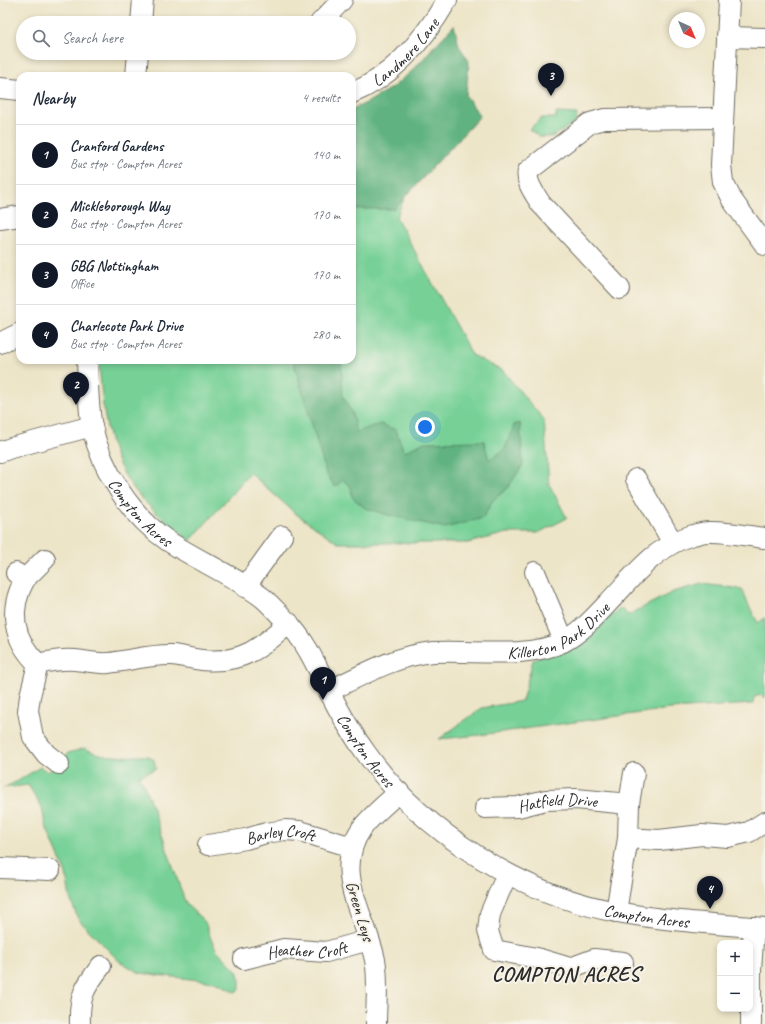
<!DOCTYPE html>
<html lang="en">
<head>
<meta charset="utf-8">
<style>
	body { margin:0; font-family:Caveat,sans-serif; background:#f6f6f7; color:#1f2937 }
	.controls { position:absolute; right:12px; bottom:12px; display:grid; overflow:hidden; border-radius:8px; box-shadow:0 2px 6px #0003 }
	.controls button { width:36px; height:36px; display:grid; place-items:center; padding:0; border:0; border-bottom:1px solid #e0e1e3; background:#fff; color:#1f2937; font:20px sans-serif }
	.compass { position:absolute; left:669px; top:12px; width:36px; height:36px; border-radius:50%; background:#fff; box-shadow:0 2px 6px #0003; rotate:136deg }
	.you { position:absolute; left:425px; top:427px; width:14px; height:14px; margin:-10px; border:3px solid #fff; border-radius:50%; background:#1a73e8; box-shadow:0 0 0 6px #1a73e833 }
	.badge { display:grid; place-items:center; width:26px; height:26px; border-radius:50%; background:#111827; color:#fff; font-size:13px; font-weight:700 }
	.pin { position:absolute; translate:-50% -33px; filter:drop-shadow(0 1px 2px #0008) }
	.pin::after { content:''; position:absolute; top:21px; width:14px; height:12px; background:inherit; clip-path:polygon(0 0,100% 0,50% 100%) }
	.list { margin:0; padding:0; list-style:none }
	h2 { display:flex; justify-content:space-between; align-items:center; height:52px; margin:0; padding:0 16px; font-size:17px }
	h2 small { font-size:13px; font-weight:400; color:#747a83 }
	.list li { display:grid; grid-template-columns:26px 1fr auto; gap:12px; align-items:center; box-sizing:border-box; height:60px; padding:0 16px; border-top:1px solid #e0e1e3 }
	.list b { display:block; font-size:15px; white-space:nowrap }
	.list p { margin:0; font-size:13px; white-space:nowrap; color:#747a83 }
	.list em { font-size:13px; font-style:normal; color:#747a83 }
	.icon { flex:none; width:22px; height:22px; fill:none; stroke:currentColor; stroke-width:2; stroke-linecap:round; stroke-linejoin:round }
	.map { position:relative; flex:none; width:765px; height:1024px; overflow:hidden }
	.search { position:absolute; background:#fff; box-shadow:0 2px 6px #0003; left:16px; top:16px; width:340px; height:44px; display:flex; align-items:center; gap:10px; box-sizing:border-box; padding:0 14px; border-radius:22px; color:#747a83; font-size:15px }
	.panel { position:absolute; background:#fff; box-shadow:0 2px 6px #0003; left:16px; top:72px; width:340px; height:292px; border-radius:12px }
	.map>svg:first-child { display:block }
</style>
</head>
<body>
<div class="map">
<svg width="765" height="1024" viewBox="0 0 765 1024">
	<rect width="100%" height="100%" fill="#f7f3e8"/>
	<filter id="ink" filterUnits="userSpaceOnUse"><feTurbulence type="fractalNoise" baseFrequency=".025" numOctaves="2"/><feDisplacementMap in="SourceGraphic" scale="8" xChannelSelector="R" yChannelSelector="G"/><feConvolveMatrix kernelMatrix="1 2 1 2 8 2 1 2 1" color-interpolation-filters="sRGB"/></filter>
	<filter id="wash" filterUnits="userSpaceOnUse"><feTurbulence type="fractalNoise" baseFrequency=".012" numOctaves="4" result="noise"/><feDisplacementMap in="SourceGraphic" scale="16" xChannelSelector="R" yChannelSelector="G"/><feGaussianBlur stdDeviation="0.9" result="paint"/><feColorMatrix in="noise" values="0 0 0 0 0 0 0 0 0 0 0 0 0 0 0 0 0 1.4 0 .05"/><feComposite in="paint" operator="in"/></filter>
	<g filter="url(#wash)">
		<rect width="100%" height="100%" fill="#ede5c8"/>
		<path fill="#77d197" stroke="#517e61" d="M434 46 473 123 405 197 396 217 472 355 503 371 544 420 549 484 567 518 538 533H507L468 543H338L296 514 250 473 190 541C172 526 153 512 138 494 106 457 102 406 99 360H352V110C374 100 397 87 414 70 421 62 427 54 434 46Z
			M556 113 577 114 576 122 552 137H539L529 129 542 118H556Z
			M702 584 742 589 749 606 758 623 765 618V698L761 695 754 697 753 704 670 709 480 735 439 739 482 708 522 701 533 660 580 642 620 608 628 615 673 592Z
			M85 748C103 759 128 756 148 756L154 760 156 769 138 776 143 783 152 806 184 899 188 906 205 922 211 939 216 949 237 971 240 980V989L235 992 216 982 140 973 119 961 78 919 70 898 66 874 45 824 42 807 28 785 3 788 18 781 40 767 48 772 68 753Z"/>
		<path fill="#61b380" stroke="#466f56" d="M454 25 459 46 469 61 466 96 480 116 394 209H352V110L370 101 394 86 413 70Z
			M293 360H341L343 396 352 413 356 432 380 424 396 430 404 452 424 442 484 441 489 460 505 449 514 425 520 423 523 465 507 489 493 500 483 518 445 528 392 516 365 508 352 497 351 487 343 480 335 487 326 473Z"/>
	</g>
	<g filter="url(#ink)">
		<g fill="none" stroke-linecap="round" stroke-linejoin="round">
			<g stroke="#6f6c62" stroke-width="22">
				<g id="minor">
					<path d="M729 0 721 165 723 182 732 200 765 245"/>
					<path d="M141 23 143 0"/>
					<path d="M320 23 342 0"/>
					<path d="M727 37 765 38"/>
					<path d="M136 76 138 53"/>
					<path d="M0 88 20 90"/>
					<path id="s1" d="M352 93C394 76 425 38 447 0"/>
					<path d="M0 219 20 216"/>
					<path d="M620 289 541 204C535 194 525 182 528 171L590 123 604 119 723 118"/>
					<path d="M0 343 20 333"/>
					<path id="s2" d="M87 360C88 382 88 406 92 427 102 471 131 516 168 541 199 561 234 576 263 598 271 605 279 614 287 622 306 641 317 667 329 691 340 713 352 734 366 753 422 832 522 895 617 912 666 921 715 924 765 928"/>
					<path d="M0 452 11 448 92 426"/>
					<path d="M636 479 673 543"/>
					<path d="M535 572 564 641"/>
					<path d="M16 573 25 579C8 610 13 640 38 664"/>
					<path d="M25 579 45 559"/>
					<path d="M245 587 282 536"/>
					<path d="M38 664C50 661 62 659 75 660 86 661 97 664 108 663 129 661 151 654 172 655 182 656 192 659 202 660 242 664 261 648 289 623"/>
					<path d="M38 664 30 696 28 711 33 737 46 754 59 764"/>
					<path id="s3" d="M329 691C362 675 397 655 434 652 474 650 527 659 563 642 580 633 594 618 607 604 632 578 656 545 693 535 698 534 703 532 708 532 725 531 747 536 765 538"/>
					<path id="s4" d="M485 808 518 807 546 800 576 799 629 804"/>
					<path d="M628 838 659 840 702 835 728 837 749 832 765 822"/>
					<path id="s5" d="M208 845 246 839 266 833 285 830 300 831 352 847"/>
					<path d="M0 868 50 870"/>
					<path d="M507 874 490 914 488 931 494 950 537 958 570 968 594 959 623 962"/>
					<path d="M616 912 628 838 629 804 634 773"/>
					<path id="s6" d="M244 959 284 949 326 952 369 940"/>
					<path d="M80 1024C79 996 84 988 101 966"/>
					<path d="M376 1024C376 1003 379 980 375 960 366 916 331 872 362 828 372 815 387 803 399 792"/>
					<path d="M751 1024V970L754 927"/>
				</g>
			</g>
			<use href="#minor" stroke="#fff" stroke-width="20"/>
		</g>
	</g>
	<g text-anchor="middle" dominant-baseline="central" stroke-width="4" stroke-linejoin="round" paint-order="stroke">
		<g font-size="17" fill="#2b2b2b" stroke="#f7f3e8">
			<text stroke="none"><textPath href="#s1" startOffset="68">Landmere Lane</textPath></text>
			<text stroke="none"><textPath href="#s2" startOffset="167">Compton Acres</textPath></text>
			<text stroke="none"><textPath href="#s3" startOffset="243">Killerton Park Drive</textPath></text>
			<text stroke="none"><textPath href="#s2" startOffset="503">Compton Acres</textPath></text>
			<text stroke="none"><textPath href="#s4" startOffset="73">Hatfield Drive</textPath></text>
			<text stroke="none"><textPath href="#s5" startOffset="74">Barley Croft</textPath></text>
			<text transform="translate(360 911) rotate(73)">Green Leys</text>
			<text stroke="none"><textPath href="#s2" startOffset="839">Compton Acres</textPath></text>
			<text stroke="none"><textPath href="#s6" startOffset="64">Heather Croft</textPath></text>
		</g>
		<g font-size="21" font-weight="bold" letter-spacing="1" fill="#2b2b2b" stroke="#f7f3e8">
			<text x="566" y="974">COMPTON ACRES</text>
		</g>
	</g>
</svg>
<div class="controls">
<button>+</button>
<button>−</button>
</div>
<svg class="compass" viewBox="-18 -18 36 36"><path d="M0-13l5 13h-10z" fill="#e53935"/><path d="M0 13l5-13h-10z" fill="#747a83"/></svg>
<div class="you"></div>
<div class="pin badge" style="left:323px;top:700px">1</div>
<div class="pin badge" style="left:76px;top:405px">2</div>
<div class="pin badge" style="left:551px;top:96px">3</div>
<div class="pin badge" style="left:710px;top:909px">4</div>
<div class="search"><svg class="icon" aria-label="search" viewBox="0 0 24 24"><circle cx="10" cy="10" r="6"/><path d="M15 15l6 6"/></svg>Search here</div>
<section class="panel">
<h2>Nearby<small>4 results</small></h2>
<ul class="list">
<li><span class="badge">1</span><div><b>Cranford Gardens</b><p>Bus stop · Compton Acres</p></div><em>140 m</em></li>
<li><span class="badge">2</span><div><b>Mickleborough Way</b><p>Bus stop · Compton Acres</p></div><em>170 m</em></li>
<li><span class="badge">3</span><div><b>GBG Nottingham</b><p>Office</p></div><em>170 m</em></li>
<li><span class="badge">4</span><div><b>Charlecote Park Drive</b><p>Bus stop · Compton Acres</p></div><em>280 m</em></li>
</ul>
</section>
</div>
</body>
</html>
